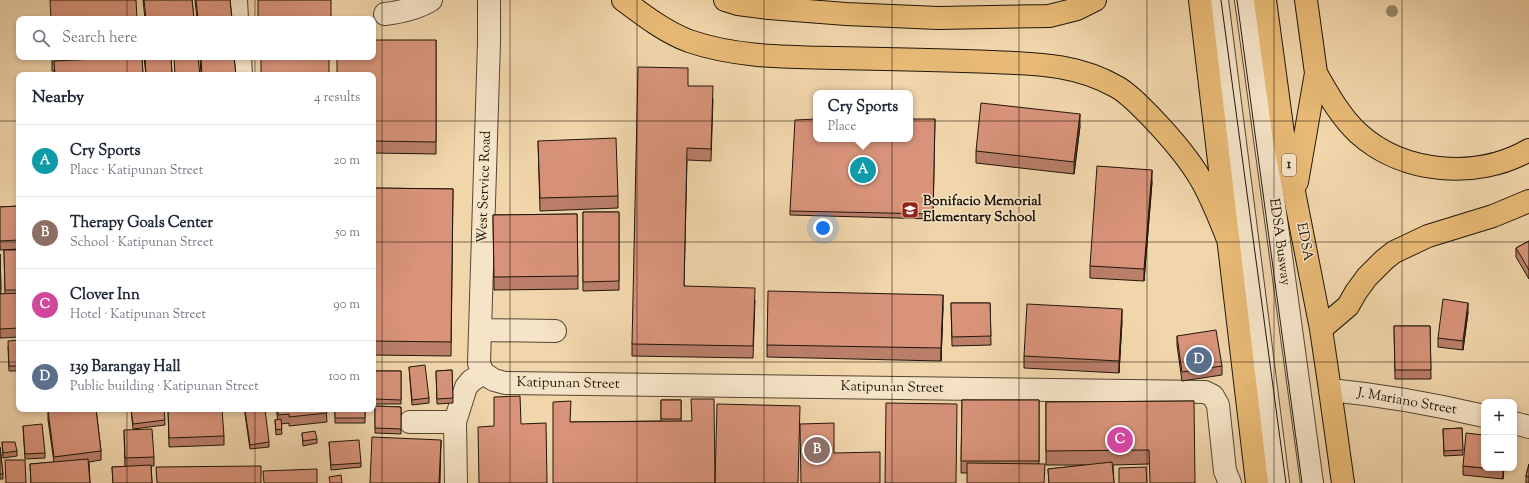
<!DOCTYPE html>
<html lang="en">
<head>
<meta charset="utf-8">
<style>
	body { margin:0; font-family:"Sorts Mill Goudy",serif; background:#f2f2f3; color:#1f2937 }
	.controls { position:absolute; right:12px; bottom:12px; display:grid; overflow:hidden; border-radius:8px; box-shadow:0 2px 6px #0003 }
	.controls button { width:36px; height:36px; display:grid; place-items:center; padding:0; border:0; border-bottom:1px solid #e0e1e3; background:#fff; color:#1f2937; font:20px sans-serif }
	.you { position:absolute; left:823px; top:228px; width:14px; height:14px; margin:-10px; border:3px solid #fff; border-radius:50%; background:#1a73e8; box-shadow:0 0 0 6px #1a73e833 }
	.badge { display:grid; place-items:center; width:26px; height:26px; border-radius:50%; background:#111827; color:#fff; font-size:13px; font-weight:700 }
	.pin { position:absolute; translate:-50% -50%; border:2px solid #fff; box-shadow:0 1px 4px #0006 }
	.popup { position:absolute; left:813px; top:90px; width:100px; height:52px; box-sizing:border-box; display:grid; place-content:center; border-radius:8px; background:#fff; filter:drop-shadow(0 1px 3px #0005); font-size:13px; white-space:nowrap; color:#747a83 }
	.popup b { font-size:15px; color:#1f2937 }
	.popup::after { content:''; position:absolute; left:50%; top:100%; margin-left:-8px; border:8px solid transparent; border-top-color:#fff }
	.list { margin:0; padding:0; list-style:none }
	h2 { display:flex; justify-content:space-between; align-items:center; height:52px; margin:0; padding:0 16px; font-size:17px }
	h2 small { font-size:13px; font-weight:400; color:#747a83 }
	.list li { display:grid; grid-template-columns:26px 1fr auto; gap:12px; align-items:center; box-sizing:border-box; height:72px; padding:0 16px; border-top:1px solid #e0e1e3 }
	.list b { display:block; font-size:15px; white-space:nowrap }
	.list p { margin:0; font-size:13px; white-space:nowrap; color:#747a83 }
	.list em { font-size:13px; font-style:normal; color:#747a83 }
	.icon { flex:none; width:22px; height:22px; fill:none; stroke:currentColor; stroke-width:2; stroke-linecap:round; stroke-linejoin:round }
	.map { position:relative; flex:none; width:1529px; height:483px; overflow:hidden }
	.search { position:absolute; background:#fff; box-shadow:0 2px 6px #0003; left:16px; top:16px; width:360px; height:44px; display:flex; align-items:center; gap:10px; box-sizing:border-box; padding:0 14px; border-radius:8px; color:#747a83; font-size:15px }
	.panel { position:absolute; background:#fff; box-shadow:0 2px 6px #0003; left:16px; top:72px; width:360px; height:340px; border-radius:8px }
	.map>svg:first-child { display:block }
</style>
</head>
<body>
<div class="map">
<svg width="1529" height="483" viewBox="0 0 1529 483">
	<rect width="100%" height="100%" fill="#f1d5ab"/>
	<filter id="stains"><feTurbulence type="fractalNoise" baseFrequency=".005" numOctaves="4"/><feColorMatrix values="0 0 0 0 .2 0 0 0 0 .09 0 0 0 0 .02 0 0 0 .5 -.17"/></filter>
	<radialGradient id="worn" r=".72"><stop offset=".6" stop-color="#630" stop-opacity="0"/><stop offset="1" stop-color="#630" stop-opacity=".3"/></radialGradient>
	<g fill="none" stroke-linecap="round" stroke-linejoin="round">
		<g stroke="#544632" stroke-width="24">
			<path id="minor" d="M236 0 237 19
				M1217 0 1278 483
				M1246 0 1312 483
				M385 14C401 12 417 9 431 0
				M240 57 241 75
				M481 330 555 331
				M483 373 494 380 505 383 1205 392 1213 396 1218 405 1225 471 1230 483
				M483 373 479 363 489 42V0
				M1330 390C1382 395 1433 404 1484 416
				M410 422H455
				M1514 423 1529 427
				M456 483 455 422 466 387 471 381 483 373"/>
		</g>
		<g stroke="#201609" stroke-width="24">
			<path id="highway" d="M623 0C643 15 665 32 689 41 735 57 785 57 833 58 886 59 940 60 993 62 1037 64 1077 64 1117 87 1131 95 1142 108 1154 120 1171 138 1187 156 1200 178 1212 198 1220 220 1229 242
				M725 0 738 4 769 8 846 14 938 18 1049 16 1077 9 1095 0
				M1200 0 1257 483
				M1265 0 1284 141 1321 329 1330 390 1343 483
				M1316 73C1328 94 1340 116 1358 133 1403 174 1477 180 1529 150
				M1297 182 1316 73 1306 0
				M1321 329 1348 306 1356 292 1367 277 1384 260 1394 252 1428 236 1493 216 1529 201"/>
		</g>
		<use href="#minor" stroke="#f6e4c8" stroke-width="22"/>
		<use href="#highway" stroke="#e8ba76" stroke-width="22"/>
		<path stroke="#201609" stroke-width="1" d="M1221 0 1286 483
			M1237 0 1302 483"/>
	</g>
	<circle fill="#978767" cx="1392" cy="11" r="6"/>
	<path fill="#ba7e69" stroke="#201609" d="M143 0H192L194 19H145Z
		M195 0H230L232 19H197Z
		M436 40V154L373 153V75Z
		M52 57H142L143 75H54V71H52Z
		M144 57H171L172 75H146Z
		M200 57H234L236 75H201Z
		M688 86 713 99 711 161 687 160 684 286 755 300 753 358 632 356V344Z
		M935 119 933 219 790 215V211Z
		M1080 126 1074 174 976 163V151Z
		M538 141 618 196V208L540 211Z
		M1152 182 1144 281 1090 278V266Z
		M373 188 453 189 451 356 373 355Z
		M19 206V249L0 250V207Z
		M583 212H619V290L583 291Z
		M577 214 578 289 494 290 493 215Z
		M1529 241V279L1516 257V248Z
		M4 250H19V337L0 338V254L1 294H5Z
		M951 303H990L991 345 952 346Z
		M943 307 941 361 767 357V345Z
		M1468 312 1463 350 1438 347V338Z
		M1122 321 1119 373 1024 368V356Z
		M1394 326H1430L1431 379H1395Z
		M1177 336 1222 366V375L1182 381 1177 345Z
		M19 340V371H9L8 346Z
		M409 367 429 398V403L412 405Z
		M452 370 453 403 437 404 436 371Z
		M375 371H401V404H375Z
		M661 400H681V421L715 483 570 422 661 421Z
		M962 400H1039V464L967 473H961Z
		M1194 401 1149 464 1113 465 1114 483H1049L1048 469 1085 465H1046V402Z
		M375 406 401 407V434L375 433Z
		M50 409H96L101 451V460L89 462 90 483H31L30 464 54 462 48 420V411H50Z
		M131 409H164L165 425 133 429Z
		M168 409 224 436V445L169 447Z
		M276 409H326L327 422 289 426V423L281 424 282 434 276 435 275 420H278Z
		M335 409H365V423H335Z
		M245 410 269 442V447L250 449 245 414Z
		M23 426 45 453V458L25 459Z
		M1462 428 1463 455 1444 456 1443 429Z
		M124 430 154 457V466H151L152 483H113L112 467H125Z
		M302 433 317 439V443L303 446Z
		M2 442 17 451V456L3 458Z
		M329 442 361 463V467L331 470Z
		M0 447 3 474V479H0Z
		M1529 464V483H1526V476Z
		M1463 466 1484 468H1504L1503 479 1463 475Z"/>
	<path fill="#976755" stroke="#201609" d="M1080 114V126L1074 174V162Z
		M1152 170V182L1144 281V269Z
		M943 295V307L941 361V348Z
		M1468 303V312L1463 350V341Z
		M1122 309V321L1119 373V361Z
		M441 440 440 483H439Z
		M1503 468H1504L1503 479Z"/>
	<path fill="#d8937a" stroke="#201609" d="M50 0H136L137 19H51Z
		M144 0H192L194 19H146Z
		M196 0H230L232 19H198Z
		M258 0H331V19H258Z
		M373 40H436V142L373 141V75H337V57H373Z
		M52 57H89L52 59Z
		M142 57 143 75H55L54 61Z
		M145 57H171L172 75H146Z
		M174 57H198L200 75H175Z
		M201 57H234L236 75H202Z
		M261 57H329V75H261Z
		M638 67 688 68V86H713L711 149 687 148 684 286 755 288 753 346 632 344Z
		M981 103 1080 114 1074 162 976 151Z
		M816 119V139H910V119H935L933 214 790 211 795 120Z
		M616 138 618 196 540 198 538 141Z
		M1097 166 1152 170 1144 269 1090 266Z
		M373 188 453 189 451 342 373 341Z
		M19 206V240L0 241V207Z
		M583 212H619V281L583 282Z
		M577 214 578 276 494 277 493 215Z
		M1529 241V270L1516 248Z
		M4 250H19V290H5Z
		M0 254 1 289H0Z
		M768 291 943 295 941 348 767 345Z
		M19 293V328L0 329V294Z
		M1443 299 1468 303 1463 341 1438 338Z
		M951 303H990L991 336 952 337Z
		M1027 304 1122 309 1119 361 1024 356Z
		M1394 326H1430L1431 370H1395Z
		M1216 330 1222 366 1182 372 1177 336Z
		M19 340V366H9L8 341Z
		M425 365 429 398 412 400 409 367Z
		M452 370 453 398 437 399 436 371Z
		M375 371H401V400L375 399Z
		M520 396 521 424 546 423 547 483H479L478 427 494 426V397Z
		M691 399H714L715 483H553V402L571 401 570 422 692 421Z
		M661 400H681V419H661Z
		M962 400H1039V461H961Z
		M1194 401 1195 483H1150L1149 450 1046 451V402Z
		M886 403 957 404 956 483H885Z
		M717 404 800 406 798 483H715Z
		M375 406 401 407V429L375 428Z
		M62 409H96L101 451 54 457 48 411Z
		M131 409H164L165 420 133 424Z
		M168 409H222L224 436 169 438Z
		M250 409H265L269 442 250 445 245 410Z
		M278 409H326L327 413 289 417V414L278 415Z
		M335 409H365V418H335Z
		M281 419 282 429 276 430 275 420Z
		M834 423V453L880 452V483H801L800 424Z
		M42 424 45 453 25 454 23 426Z
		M1462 428 1463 450 1444 451 1443 429Z
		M152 429 154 457 125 458 124 430Z
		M315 431 317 439 303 441 302 433Z
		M1466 433 1484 435V468H1503V470L1463 466Z
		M372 437 441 440 439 483H370Z
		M359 440 361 463 331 465 329 442Z
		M2 442H15L17 451 3 453Z
		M0 447 3 474H0Z
		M88 459 90 483H31L30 464Z
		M5 460H25L26 483H6Z
		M1112 462 1114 483H1049L1048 469Z
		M967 463 1045 464 1044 483H967Z
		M1529 464V477L1526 476Z
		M151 465 152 483H113L112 467Z
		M261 466V483H157L156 467Z
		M1146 467 1147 483H1119V468Z
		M317 469V483H264L263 471Z
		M341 475 342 483H330L329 477Z"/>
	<path fill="none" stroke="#201609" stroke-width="1" stroke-opacity="0.55" d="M127 0V19M255 0V19M382 0V483M510 0V483M637 0V483M764 0V483M892 0V483M1019 0V483M1147 0V483M1274 0V483M1402 0V483M127 57V75M255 57V75M0 121H19M373 121H1529M0 242H19M373 242H1529M0 362H19M373 362H1529M127 409V483M255 409V483"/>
	<defs>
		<g id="school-square" transform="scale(0.9)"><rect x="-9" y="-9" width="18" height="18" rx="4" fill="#8f2418" stroke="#f6e4c8"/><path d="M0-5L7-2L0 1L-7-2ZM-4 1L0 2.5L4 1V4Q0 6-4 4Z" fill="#fff"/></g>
	</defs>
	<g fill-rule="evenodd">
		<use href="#school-square" x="910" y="210"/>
	</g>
	<g text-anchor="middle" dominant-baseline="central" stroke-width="3" stroke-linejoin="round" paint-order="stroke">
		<rect fill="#f6e4c8" stroke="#605442" stroke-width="1" x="1282" y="154" width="14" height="22" rx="3"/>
		<g font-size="13" font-weight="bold" fill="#201609">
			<text x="1289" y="165">1</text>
		</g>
		<g font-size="14" fill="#201609" stroke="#f6e4c8">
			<text transform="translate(485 187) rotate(-88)">West Service Road</text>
			<text transform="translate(1279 242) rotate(82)">EDSA Busway</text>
			<text transform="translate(1304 242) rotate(79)">EDSA</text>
			<text transform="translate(568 384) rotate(1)">Katipunan Street</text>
			<text transform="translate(892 388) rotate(1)">Katipunan Street</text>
			<text transform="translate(1407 402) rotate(10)">J. Mariano Street</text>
		</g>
		<g font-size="14" font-weight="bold" fill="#201609" stroke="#f6e4c8" text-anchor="start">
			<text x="923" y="202">Bonifacio Memorial<tspan x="923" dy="16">Elementary School</tspan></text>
		</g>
	</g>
	<rect width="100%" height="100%" filter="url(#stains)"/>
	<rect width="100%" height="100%" fill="url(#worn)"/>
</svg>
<div class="controls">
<button>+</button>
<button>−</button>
</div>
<div class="you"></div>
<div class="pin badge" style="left:863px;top:170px;background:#0f9aa8">A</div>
<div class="popup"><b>Cry Sports</b>Place</div>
<div class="pin badge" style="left:817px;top:450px;background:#8d6e63">B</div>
<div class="pin badge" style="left:1120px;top:440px;background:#d1479c">C</div>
<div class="pin badge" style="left:1199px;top:360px;background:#5c6f8a">D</div>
<div class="search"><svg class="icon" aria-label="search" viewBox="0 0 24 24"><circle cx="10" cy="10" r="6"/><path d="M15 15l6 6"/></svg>Search here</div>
<section class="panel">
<h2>Nearby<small>4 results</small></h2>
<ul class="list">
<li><span class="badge" style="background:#0f9aa8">A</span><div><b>Cry Sports</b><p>Place · Katipunan Street</p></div><em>20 m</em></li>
<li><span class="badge" style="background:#8d6e63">B</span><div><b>Therapy Goals Center</b><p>School · Katipunan Street</p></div><em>50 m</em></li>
<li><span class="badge" style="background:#d1479c">C</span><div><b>Clover Inn</b><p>Hotel · Katipunan Street</p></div><em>90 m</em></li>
<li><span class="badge" style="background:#5c6f8a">D</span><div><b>139 Barangay Hall</b><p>Public building · Katipunan Street</p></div><em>100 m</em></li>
</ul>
</section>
</div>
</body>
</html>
